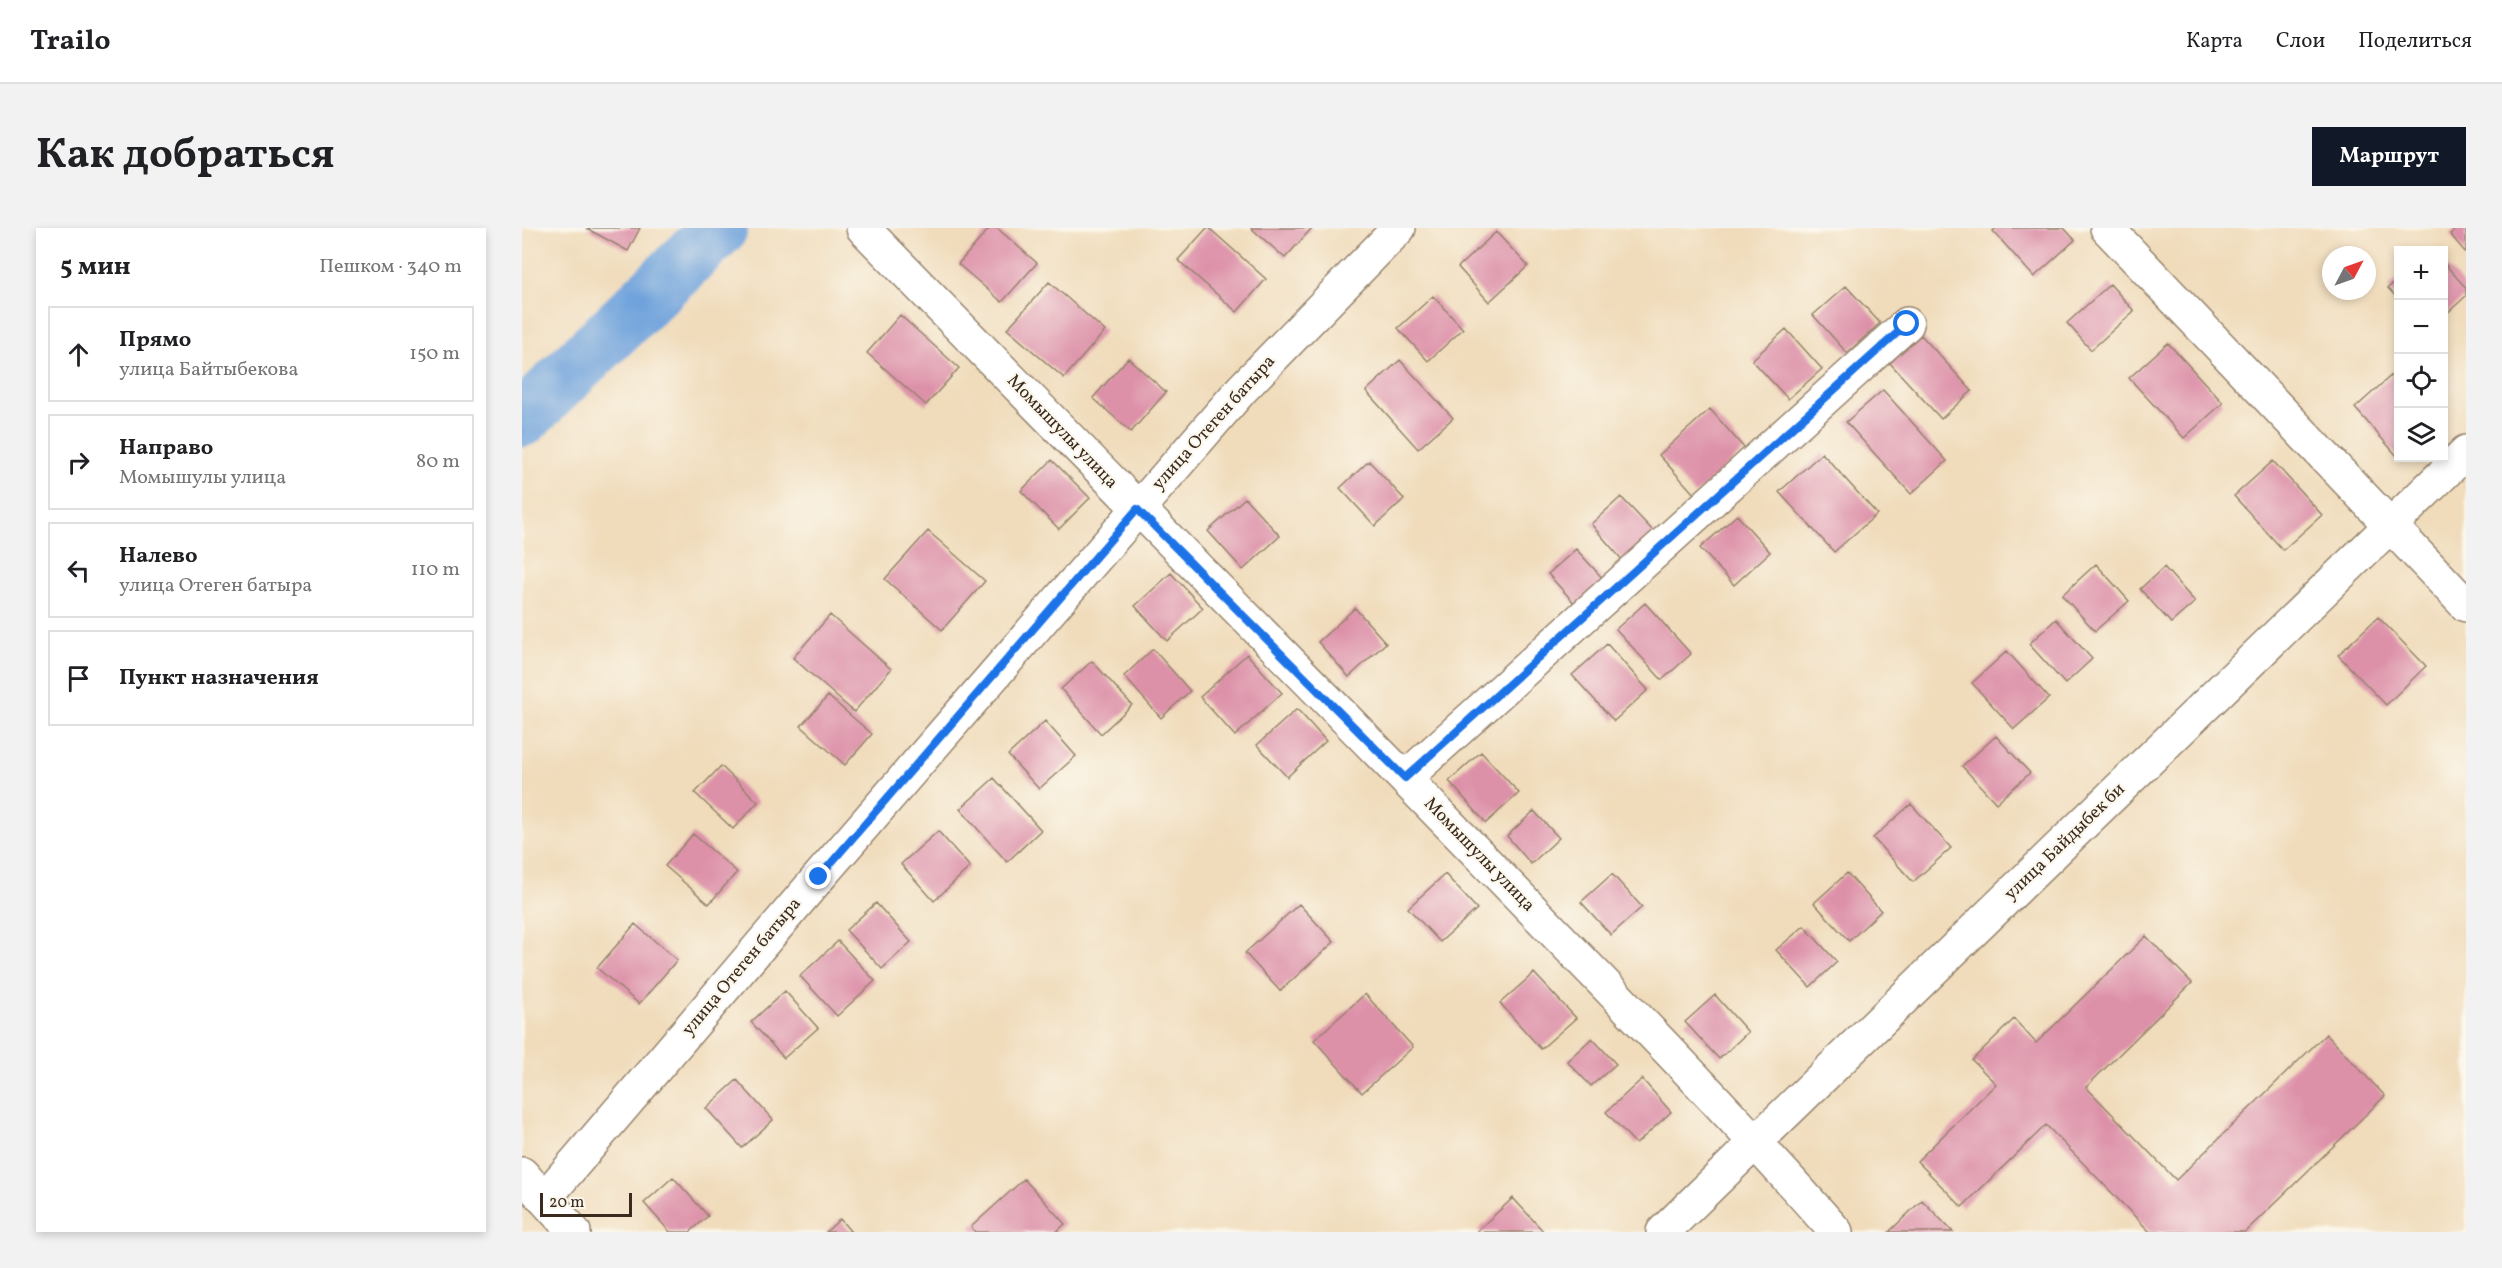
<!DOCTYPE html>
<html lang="ru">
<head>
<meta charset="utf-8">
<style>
	body { margin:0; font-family:Vollkorn,serif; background:#f2f2f2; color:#202124 }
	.controls { position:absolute; right:18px; top:18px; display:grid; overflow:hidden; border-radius:0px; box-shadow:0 3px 9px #0003 }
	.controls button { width:54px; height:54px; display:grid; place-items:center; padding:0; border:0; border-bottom:2px solid #e0e0e0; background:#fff; color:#202124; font:30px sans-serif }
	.compass { position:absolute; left:1800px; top:18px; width:54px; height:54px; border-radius:50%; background:#fff; box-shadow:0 3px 9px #0003; rotate:49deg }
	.scale { position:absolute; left:18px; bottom:15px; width:92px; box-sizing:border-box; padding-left:6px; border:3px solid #3b2a1e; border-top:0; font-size:16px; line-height:21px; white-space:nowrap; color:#3b2a1e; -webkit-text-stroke:4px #fbf7ec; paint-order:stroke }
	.stop { position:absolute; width:18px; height:18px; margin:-14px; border:4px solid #1a73e8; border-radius:50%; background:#fff }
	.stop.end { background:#1a73e8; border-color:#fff; box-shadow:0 2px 6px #0008 }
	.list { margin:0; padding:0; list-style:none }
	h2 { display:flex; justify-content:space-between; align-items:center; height:78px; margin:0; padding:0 24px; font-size:26px }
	h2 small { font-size:20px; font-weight:400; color:#757577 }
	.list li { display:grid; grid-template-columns:39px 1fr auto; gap:18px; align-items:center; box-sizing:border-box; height:96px; margin:0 12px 12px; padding:0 12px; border:2px solid #e0e0e0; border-radius:0px }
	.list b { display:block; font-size:22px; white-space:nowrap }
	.list p { margin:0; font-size:20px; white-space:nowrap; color:#757577 }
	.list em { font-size:20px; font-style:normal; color:#757577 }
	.icon { flex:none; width:33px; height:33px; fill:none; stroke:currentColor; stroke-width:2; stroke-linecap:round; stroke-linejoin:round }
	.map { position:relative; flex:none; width:1944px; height:1004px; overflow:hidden; border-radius:0px }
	header { display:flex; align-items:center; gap:36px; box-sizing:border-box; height:84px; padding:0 30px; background:#fff; border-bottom:2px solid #e0e0e0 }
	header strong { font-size:28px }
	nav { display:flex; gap:33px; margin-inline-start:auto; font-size:21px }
	.intro { display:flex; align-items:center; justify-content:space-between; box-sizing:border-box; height:144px; padding:0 36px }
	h1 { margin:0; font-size:42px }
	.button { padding:15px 27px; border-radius:0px; background:#111827; color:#fff; font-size:21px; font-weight:700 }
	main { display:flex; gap:36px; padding:0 36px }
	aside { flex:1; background:#fff; border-radius:0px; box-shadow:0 3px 9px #0003 }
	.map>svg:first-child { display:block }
</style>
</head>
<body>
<header>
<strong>Trailo</strong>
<nav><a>Карта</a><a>Слои</a><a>Поделиться</a></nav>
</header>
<div class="intro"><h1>Как добраться</h1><a class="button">Маршрут</a></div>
<main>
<aside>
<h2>5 мин<small>Пешком · 340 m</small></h2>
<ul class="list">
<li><svg class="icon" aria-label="ahead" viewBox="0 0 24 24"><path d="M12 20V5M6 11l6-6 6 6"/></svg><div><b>Прямо</b><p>улица Байтыбекова</p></div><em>150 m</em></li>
<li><svg class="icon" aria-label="right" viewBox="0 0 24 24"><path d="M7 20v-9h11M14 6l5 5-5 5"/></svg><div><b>Направо</b><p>Момышулы улица</p></div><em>80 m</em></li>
<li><svg class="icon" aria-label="left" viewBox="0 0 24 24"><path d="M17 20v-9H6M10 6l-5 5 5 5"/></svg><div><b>Налево</b><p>улица Отеген батыра</p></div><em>110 m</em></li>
<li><svg class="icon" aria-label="arrive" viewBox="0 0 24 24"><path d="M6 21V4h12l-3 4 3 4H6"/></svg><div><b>Пункт назначения</b></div></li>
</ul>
</aside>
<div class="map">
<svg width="1944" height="1004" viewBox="0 0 1944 1004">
	<rect width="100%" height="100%" fill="#fbf7ec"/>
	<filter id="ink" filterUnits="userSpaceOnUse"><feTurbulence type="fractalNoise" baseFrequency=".0167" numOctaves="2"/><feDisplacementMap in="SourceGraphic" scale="12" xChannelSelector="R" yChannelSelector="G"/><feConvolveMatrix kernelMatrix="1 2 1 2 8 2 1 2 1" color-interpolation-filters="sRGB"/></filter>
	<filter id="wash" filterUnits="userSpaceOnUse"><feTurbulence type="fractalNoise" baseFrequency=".008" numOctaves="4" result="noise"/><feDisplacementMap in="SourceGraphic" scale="24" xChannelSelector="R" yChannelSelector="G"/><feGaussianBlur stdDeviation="1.35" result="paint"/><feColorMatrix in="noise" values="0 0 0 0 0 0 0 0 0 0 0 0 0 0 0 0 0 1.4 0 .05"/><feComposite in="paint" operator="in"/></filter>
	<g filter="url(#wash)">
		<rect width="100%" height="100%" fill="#f0dcbb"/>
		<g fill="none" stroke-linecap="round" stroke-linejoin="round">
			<path stroke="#70a3dc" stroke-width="56" d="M0 191 198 0"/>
		</g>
		<g id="blocks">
			<path fill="#dd91a9" d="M64 0H118L106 23Z
				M468 0H475L515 35 480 74 436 36Z
				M685 0H687L744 51 715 84 656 32Z
				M729 0H790L763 30Z
				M1474 0H1542L1553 12 1512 49 1471 3Z
				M1935 0H1944V25L1928 6Z
				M974 4 1006 38 967 74 936 39Z
				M1922 35 1944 60V68L1922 88Z
				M1876 51V71L1866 60Z
				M527 54 583 103 542 150 485 101Z
				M1588 56 1612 83 1569 122 1545 95Z
				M1324 58 1358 95 1325 125 1291 87Z
				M911 68 941 101 906 133 876 100Z
				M378 87 437 140 404 177 345 125Z
				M1264 101 1300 141 1266 171 1230 132Z
				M1399 107 1450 163 1419 191 1368 135Z
				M1646 115 1701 175 1662 210 1607 150Z
				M606 130 644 164 609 204 571 170Z
				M878 132 931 190 896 221 844 163Z
				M1873 144 1876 147V229L1833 180Z
				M1361 162 1425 233 1389 266 1324 194Z
				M1188 181 1223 221 1173 267 1137 227Z
				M1300 225 1355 286 1312 324 1257 264Z
				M530 232 568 270 537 301 499 263Z
				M847 233 882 271 853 298 818 260Z
				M1751 233 1800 287 1761 322 1712 268Z
				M1099 269 1133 305 1102 334 1069 296Z
				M723 270 758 308 721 342 686 303Z
				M1215 287 1248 324 1212 357 1178 320Z
				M406 303 463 353 420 402 363 351Z
				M1054 321 1083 353 1055 378 1026 346Z
				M1574 336 1607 373 1573 403 1540 367Z
				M1642 339 1673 374 1649 395 1618 361Z
				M649 345 681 380 645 413 613 378Z
				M1123 375 1169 426 1140 452 1094 401Z
				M833 380 864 415 827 449 796 414Z
				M308 387 369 441 332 484 271 430Z
				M1856 389 1904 438 1864 477 1816 427Z
				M1534 391 1570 431 1543 456 1507 416Z
				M1085 416 1126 462 1092 493 1050 447Z
				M631 421 668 463 639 490 602 448Z
				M1485 423 1527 470 1492 501 1450 455Z
				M725 426 760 465 713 508 678 469Z
				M570 433 610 477 579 506 539 461Z
				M306 468 350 506 323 537 279 498Z
				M775 481 804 513 765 549 735 517Z
				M523 493 554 528 517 561 486 527Z
				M1474 508 1508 545 1474 575 1440 538Z
				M959 524 997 565 964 595 927 553Z
				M199 538 236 574 211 601 173 565Z
				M472 550 519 602 485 634 438 581Z
				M1389 576 1429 620 1391 654 1351 610Z
				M1012 583 1037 610 1009 636 985 608Z
				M416 603 448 639 412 673 379 636Z
				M171 606 215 644 187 676 143 638Z
				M1325 645 1359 683 1327 713 1292 675Z
				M923 646 955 681 918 714 886 680Z
				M1090 646 1120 679 1089 707 1059 674Z
				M354 675 389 714 360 741 324 702Z
				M777 676 812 714 758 763 723 725Z
				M113 696 155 732 117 776 75 740Z
				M1282 698 1315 734 1288 759 1254 722Z
				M1624 708 1670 755 1564 859 1654 952 1804 806 1863 868 1723 1004H1628L1524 897 1440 979 1395 933 1474 856 1450 832 1492 791 1514 815Z
				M316 713 353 753 315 788 278 748Z
				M1012 745 1054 790 1019 821 978 775Z
				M263 763 296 800 262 830 229 794Z
				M843 766 891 819 840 865 792 812Z
				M1193 767 1226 804 1197 831 1163 794Z
				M1070 810 1094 836 1069 858 1045 833Z
				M1120 851 1149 884 1114 916 1084 884Z
				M215 852 251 892 220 920 184 880Z
				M151 949 186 988 168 1004H148L122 975Z
				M502 951 543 996 534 1004H453L449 999Z
				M991 970 1022 1004H956L955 1003Z
				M1400 972 1431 1004H1367Z
				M318 991 329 1004H304Z"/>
		</g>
	</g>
	<g filter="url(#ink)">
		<use href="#blocks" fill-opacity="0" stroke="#96836c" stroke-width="1.5"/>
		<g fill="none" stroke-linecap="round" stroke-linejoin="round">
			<g stroke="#96836c" stroke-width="36">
				<path id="minor" d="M341 0C558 223 779 443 996 667 1104 778 1212 888 1314 1004
					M1585 0 1944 377
					M883 550 1385 96
					M0 946 52 1004
					M22 971 297 649 720 161 877 0
					M1141 1004 1944 224"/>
			</g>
			<use href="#minor" stroke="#fff" stroke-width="33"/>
		</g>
	</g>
	<g fill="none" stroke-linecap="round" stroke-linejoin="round" filter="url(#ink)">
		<path stroke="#1a73e8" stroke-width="8" d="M297 649 615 281 883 550 1385 96"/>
	</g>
	<g text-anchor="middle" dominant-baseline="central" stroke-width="4.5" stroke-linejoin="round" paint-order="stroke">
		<g font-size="18" fill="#3b2a1e" stroke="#fbf7ec">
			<text transform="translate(692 195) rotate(-48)">улица Отеген батыра</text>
			<text transform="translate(540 204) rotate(46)">Момышулы улица</text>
			<text transform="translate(1543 614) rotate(-44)">улица Байдыбек би</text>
			<text transform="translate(957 627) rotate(46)">Момышулы улица</text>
			<text transform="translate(220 739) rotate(-50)">улица Отеген батыра</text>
		</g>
	</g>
</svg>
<div class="controls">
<button>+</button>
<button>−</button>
<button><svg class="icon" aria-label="locate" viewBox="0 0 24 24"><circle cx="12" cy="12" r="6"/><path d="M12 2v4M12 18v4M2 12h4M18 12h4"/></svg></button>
<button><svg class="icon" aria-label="layers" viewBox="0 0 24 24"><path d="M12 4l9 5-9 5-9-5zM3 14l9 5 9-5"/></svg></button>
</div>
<svg class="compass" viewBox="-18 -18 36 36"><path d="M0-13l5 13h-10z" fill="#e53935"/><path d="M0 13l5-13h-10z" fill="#757577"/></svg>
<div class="scale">20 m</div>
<div class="stop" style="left:1385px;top:96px"></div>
<div class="stop end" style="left:297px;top:649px"></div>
</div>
</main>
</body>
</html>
